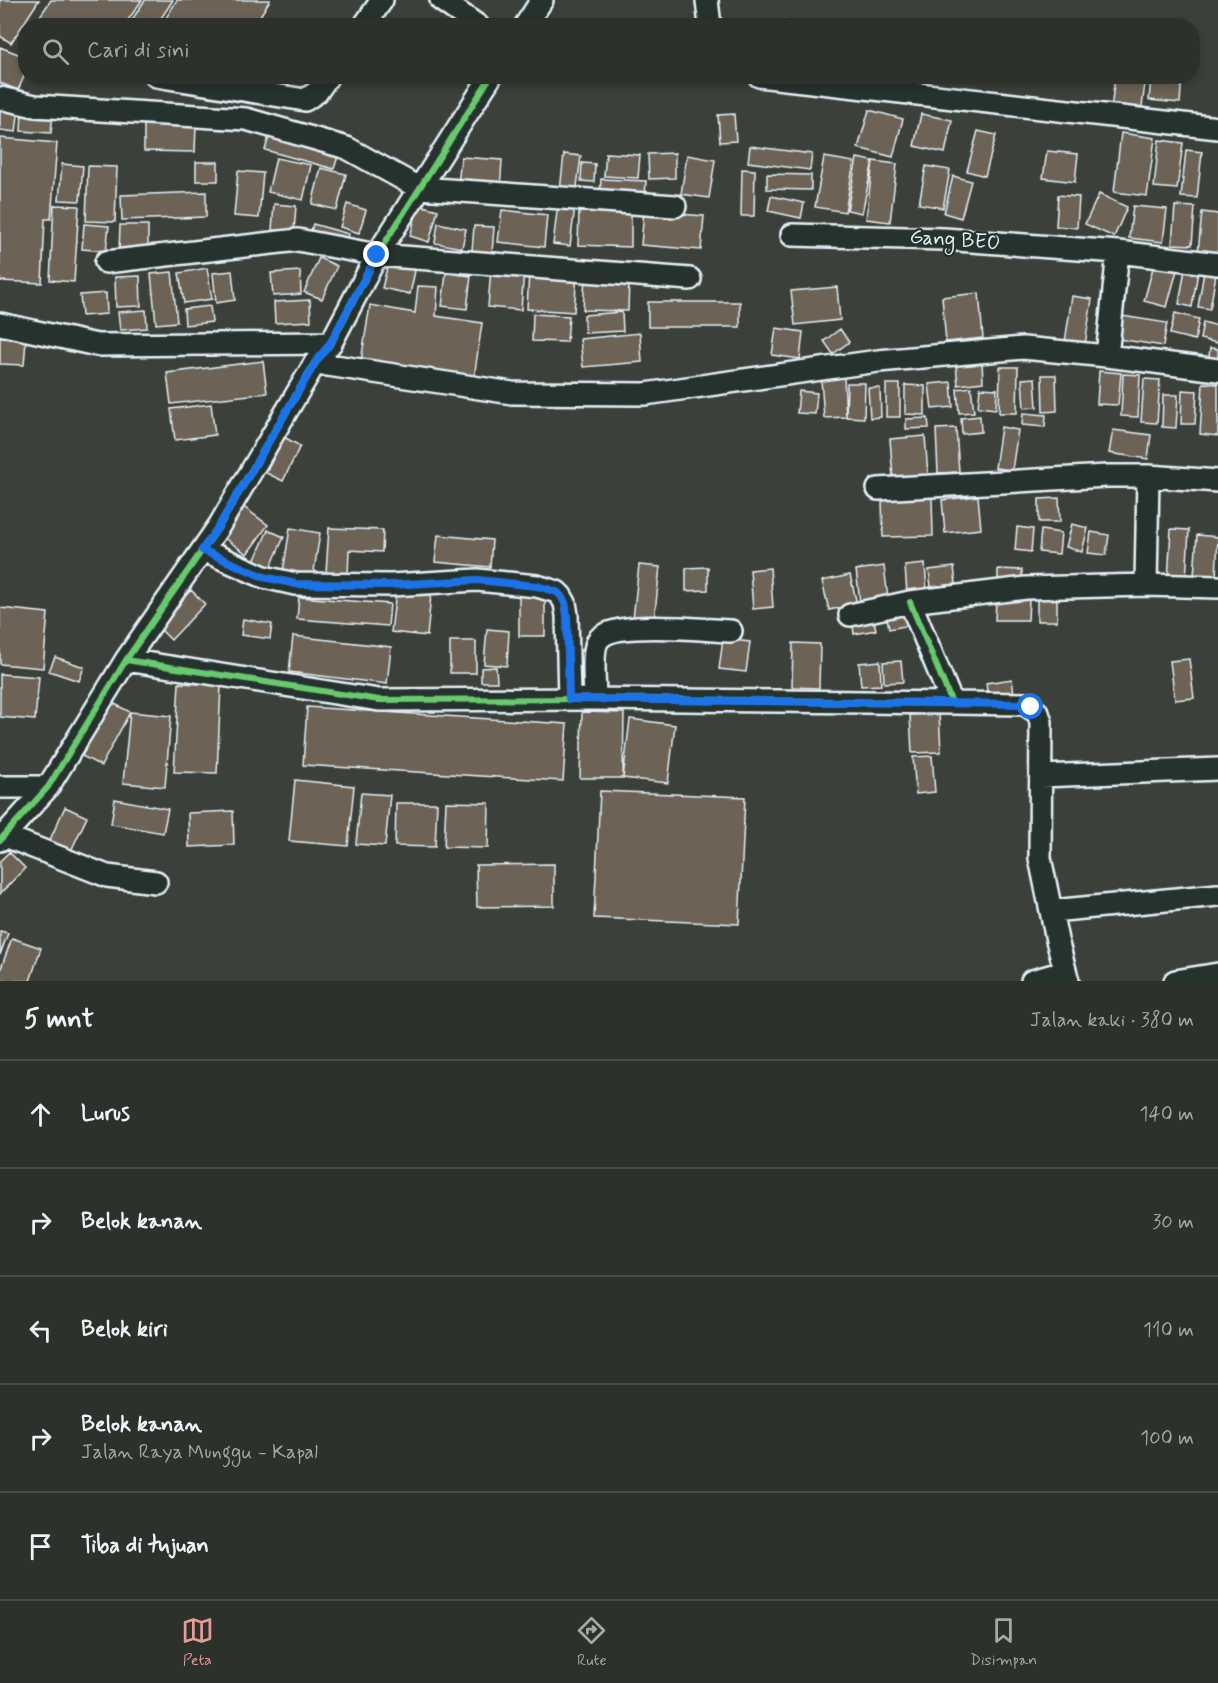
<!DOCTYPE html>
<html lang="id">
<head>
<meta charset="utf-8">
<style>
	body { margin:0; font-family:Mynerve,sans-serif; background:#383d38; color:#f1f3f6 }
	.stop { position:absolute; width:18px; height:18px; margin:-14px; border:4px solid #1a73e8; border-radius:50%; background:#fff }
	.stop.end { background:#1a73e8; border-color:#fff; box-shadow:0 2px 6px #0008 }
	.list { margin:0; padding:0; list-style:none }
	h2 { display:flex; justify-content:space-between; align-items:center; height:78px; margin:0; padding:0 24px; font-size:26px }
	h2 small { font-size:20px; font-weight:400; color:#a6a9a9 }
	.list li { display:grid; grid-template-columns:39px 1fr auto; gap:18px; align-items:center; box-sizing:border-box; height:108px; padding:0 24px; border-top:2px solid #484c48 }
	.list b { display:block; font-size:22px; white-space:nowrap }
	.list p { margin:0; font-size:20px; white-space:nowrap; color:#a6a9a9 }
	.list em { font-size:20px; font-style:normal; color:#a6a9a9 }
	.icon { flex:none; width:33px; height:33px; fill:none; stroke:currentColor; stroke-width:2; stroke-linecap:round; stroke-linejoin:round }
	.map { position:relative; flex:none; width:1218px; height:981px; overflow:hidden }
	.search { position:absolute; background:#2c312c; box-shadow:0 3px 9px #0003; left:18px; right:18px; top:18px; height:66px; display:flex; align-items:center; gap:15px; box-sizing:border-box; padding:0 21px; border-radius:24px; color:#a6a9a9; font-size:22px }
	.sheet { height:618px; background:#2c312c }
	nav { display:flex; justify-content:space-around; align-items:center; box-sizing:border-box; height:84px; border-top:2px solid #484c48; background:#2c312c; font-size:16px; color:#a6a9a9 }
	nav a { display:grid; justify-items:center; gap:3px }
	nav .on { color:#e69b98 }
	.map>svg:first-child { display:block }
</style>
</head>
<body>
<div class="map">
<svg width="1218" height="981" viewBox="0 0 1218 981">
	<rect width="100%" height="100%" fill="#3b413a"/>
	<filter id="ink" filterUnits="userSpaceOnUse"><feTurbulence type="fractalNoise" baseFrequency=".0167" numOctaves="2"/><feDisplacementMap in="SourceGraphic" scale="12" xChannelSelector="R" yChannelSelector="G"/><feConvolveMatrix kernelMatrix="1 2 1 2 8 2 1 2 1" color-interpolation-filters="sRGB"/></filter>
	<g filter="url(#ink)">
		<path fill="#6c6257" stroke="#e8f1f8" stroke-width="1.5" d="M0 0H39L11 43 0 36Z
			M51 0H142L124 26H54L40 16Z
			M145 0H173L156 26H128Z
			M177 0H270L254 26H161Z
			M782 21 815 26H781Z
			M0 47 26 57V72L18 90 0 83Z
			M301 76H322L316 86Z
			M1115 76H1146L1141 114 1111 110Z
			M1151 76H1182L1180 103 1149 100Z
			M0 105 19 107 16 132 0 130Z
			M869 110 903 119 893 157 858 148Z
			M22 111 53 113 51 133 21 131Z
			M734 114 736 141 720 142 718 115Z
			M921 114 952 120 945 153 914 146Z
			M144 124 196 125 195 152 144 151Z
			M978 131 996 135 985 176 967 171Z
			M270 133 339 153 334 169 265 150Z
			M1121 133 1155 138 1147 196 1114 192Z
			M0 138 57 143 51 219H45L42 283 0 281Z
			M1159 140 1183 143 1177 189 1154 187Z
			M750 146 812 154 810 170 748 162Z
			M1186 150 1202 152 1197 198 1181 197Z
			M1047 151 1078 154 1075 182 1043 178Z
			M606 153 640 155 638 178 604 176Z
			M675 153V178L649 179 648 154Z
			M564 154 581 156 576 194 560 191Z
			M687 155 715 160 709 198 681 194Z
			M461 157 502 160 500 190 458 186Z
			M824 157 854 162 845 212 815 207Z
			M276 158 311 165 303 200 268 192Z
			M857 158 873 161 862 213 847 210Z
			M873 161 897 164 890 222 866 219Z
			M196 162H218V181H196Z
			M582 163 595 164 594 182 581 181Z
			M62 164 83 166 80 201 59 200Z
			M88 166 117 167 115 222 86 221Z
			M926 166 950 170 943 208 919 204Z
			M321 168 346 174 337 210 312 204Z
			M742 169 755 170 754 216H741Z
			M238 171 263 173 259 218 234 216Z
			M767 174 811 175V190L767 189Z
			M953 176 971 181 961 218 944 213Z
			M601 179 646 181 645 198 600 196Z
			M206 192V217L122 220 121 195Z
			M1099 194 1127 207 1114 237 1085 224Z
			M1058 195 1079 197 1077 228 1056 226Z
			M771 196 804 203 801 218 768 211Z
			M274 204 296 206 294 232 272 230Z
			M347 204 366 210 359 233 340 227Z
			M558 204 575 206 570 246 553 244Z
			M54 205 79 206 74 282 50 280Z
			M419 205 438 210 429 242 410 236Z
			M1133 206 1167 209 1163 242 1129 238Z
			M1175 206 1195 207 1192 245 1172 244Z
			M502 210 547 215 544 247 498 242Z
			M644 211 704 216 701 250 641 245Z
			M579 212 631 213V247L578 245Z
			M1202 212 1218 214V255L1198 253Z
			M438 223 466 229 462 248 435 243Z
			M84 224 109 226 106 251 82 249Z
			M313 224 349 234 345 248 309 238Z
			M120 225H148V252H119Z
			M474 226 494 227 492 253 472 251Z
			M319 258 337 266 322 299 304 292Z
			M389 260 416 266 410 294 382 288Z
			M1154 264 1177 270 1167 307 1144 301Z
			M207 268 212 299 184 303 179 273Z
			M491 268 524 270 521 310 488 307Z
			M1185 269 1198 272 1192 307 1179 304Z
			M232 271 235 300 216 303 213 273Z
			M300 271 301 294 273 296 271 273Z
			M529 271 577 274 574 312 527 309Z
			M172 272 177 322 156 324 151 274Z
			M1204 272 1216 274 1210 309 1198 307Z
			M446 273 471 276 467 309 442 306Z
			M140 276 141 306 116 307 115 277Z
			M585 276 629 277 628 311 583 310Z
			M418 286 438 287 436 316 482 323 474 378 361 361 370 305 415 313Z
			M837 287 840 320 795 325 791 291Z
			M106 293 107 314 82 316 80 295Z
			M979 293 983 338 946 342 942 297Z
			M1072 296 1092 299 1085 345 1065 342Z
			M310 300 311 321 275 323 274 302Z
			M648 302H740V327H648Z
			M210 306 212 322 185 325 184 309Z
			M146 310 147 328 120 330 118 312Z
			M622 312 623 331 585 333 584 315Z
			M1175 313 1199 319 1195 340 1170 334Z
			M533 314 569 316 567 342 532 341Z
			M1122 316 1167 323 1163 346 1118 339Z
			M1203 322 1218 326V343L1200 339Z
			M776 328 803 332 800 359 772 355Z
			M840 329 849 342 833 354 824 341Z
			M640 333 642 362 583 367 580 339Z
			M0 338 26 340 24 365 0 364Z
			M1210 348 1218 349V366L1208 365Z
			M263 361 267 393 171 404 167 373Z
			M982 362 983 382 958 385 956 365Z
			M1000 367H1018L1017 413H999Z
			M1099 371 1121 373 1118 405 1097 404Z
			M1123 374 1140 375 1138 417 1121 416Z
			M1042 375H1056L1057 411 1043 412Z
			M844 377 846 417 824 418 821 379Z
			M1035 378 1037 407 1024 408 1022 379Z
			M1144 379 1160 380 1157 423 1141 422Z
			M951 382 953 407 932 409 929 384Z
			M847 383H865L864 418 846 417Z
			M1203 383 1218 384V436L1200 434Z
			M886 384H900V417H886Z
			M905 385 925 386V415L905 414Z
			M971 387 974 412 959 413 957 389Z
			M868 388H880L881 417 870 418Z
			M980 388 997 389 996 409 978 407Z
			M1182 390 1197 391 1195 424H1181Z
			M799 391 817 393 815 414 797 413Z
			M1163 395H1178L1176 428 1162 427Z
			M211 404 215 435 175 440 171 409Z
			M1023 413 1046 415 1045 427 1022 425Z
			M980 416 981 432 962 434 961 418Z
			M928 418 929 428 906 429V419Z
			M1001 427 1018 430 1012 470 995 468Z
			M956 428 959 472 938 473 936 429Z
			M1113 430 1151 435 1148 459 1109 453Z
			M925 436 928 475 893 478 890 439Z
			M284 437 300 446 283 481 266 473Z
			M978 496 981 529 945 533 942 500Z
			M932 498 933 536 883 537 882 499Z
			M1059 498 1060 522H1039V499Z
			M241 505 268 525 247 554 220 535Z
			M1072 524 1088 528 1082 552 1066 547Z
			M1017 527 1033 529 1031 552 1015 550Z
			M290 528 320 533 313 577 283 572Z
			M329 528 383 530 382 552 349 550 348 575 326 573Z
			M1171 529 1189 530 1186 580H1168Z
			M268 530 284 537 268 573 252 566Z
			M1041 530 1061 533 1059 554 1039 552Z
			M1091 532 1109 535 1106 555 1088 553Z
			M438 535 492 540 490 567 435 562Z
			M1197 535 1218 537 1216 577 1194 576Z
			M925 564 927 592 907 594 905 566Z
			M639 565 660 567 654 621 633 619Z
			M884 566 888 598 860 602 856 570Z
			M708 567V590L686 591V568Z
			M954 567 956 584 931 587 929 570Z
			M770 568 773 607 753 609 750 570Z
			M998 569 1022 570V583H998Z
			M850 575 857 604 829 610 822 581Z
			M191 590 205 604 171 640 157 626Z
			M396 591 431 595 427 636 391 632Z
			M519 595H545V636H519Z
			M299 597 390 604 388 626 297 619Z
			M996 599H1029L1028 620H995Z
			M1037 599H1057V621H1037Z
			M0 608 48 613 43 668 0 664Z
			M908 608 911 625 889 629 886 611Z
			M873 616 876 630 854 634 852 620Z
			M243 619 272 624 270 639 241 635Z
			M487 629 509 631 507 666 484 664Z
			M293 636 391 647 387 684 289 672Z
			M723 639 750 642 746 672 719 669Z
			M450 641H476V673H450Z
			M793 643 820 644 819 688 792 687Z
			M55 657 84 667 79 681 49 671Z
			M1189 659 1194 698 1175 700 1170 661Z
			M880 661 881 685 861 686 859 663Z
			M901 661 903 682 884 683 883 662Z
			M496 667 497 682H481V668Z
			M0 674 39 677 35 720 0 717Z
			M1012 679 1014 694 988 698 986 683Z
			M179 683 221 685 217 773 174 772Z
			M111 702 130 712 101 766 82 756Z
			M307 707 567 724 563 781 303 765Z
			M130 712 171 716 165 787 123 783Z
			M582 712 624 713 623 778H580Z
			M939 713 941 752 912 753 910 715Z
			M630 719 675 725 668 783 623 778Z
			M932 756 935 792 916 794 913 757Z
			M295 780 354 786 348 846 289 841Z
			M600 791 745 797 739 924 594 918Z
			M361 793 390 795 385 846 356 844Z
			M115 799 168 809 163 833 111 824Z
			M446 802 489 803 488 848 444 847Z
			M396 803H437L435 847 395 846Z
			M65 807 87 817 69 855 48 844Z
			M233 811 234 845 189 847 188 813Z
			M9 852 25 868 0 894V861Z
			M554 864V906L477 907 476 865Z
			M0 931 8 933 0 955Z
			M12 938 41 948 30 981H0V971Z"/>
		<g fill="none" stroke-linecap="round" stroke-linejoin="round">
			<g stroke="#e8f1f8" stroke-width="26">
				<path id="minor" d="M441 0 478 26
					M707 0 710 26
					M364 26 382 0
					M525 26 542 0
					M156 76 305 100 317 92 328 76
					M759 76 1218 128
					M0 98 35 106 246 119 347 148 419 188 675 206
					M792 235 944 239 1118 252
					M106 262 298 240 377 255 690 279
					M0 324 97 345 331 343
					M1107 356 1118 252 1218 264
					M315 363 512 393 645 394 878 361 1023 348 1107 356 1218 370
					M878 489 1107 476H1148L1218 481
					M203 550 264 577 295 584 391 585 477 580 537 586 557 592 561 596 565 603 567 615 569 699
					M1146 585 1218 587
					M850 615 910 602 1026 588 1146 585 1148 476
					M126 660 379 700 595 699 952 703 910 602
					M595 699C595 685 591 648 599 639 614 620 705 630 731 631
					M952 703 1025 704 1038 713 1041 722 1040 858 1057 940 1068 981
					M1041 776 1218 769
					M0 787H48
					M5 836 107 876 156 882
					M0 840 48 787 126 660 219 526 315 363 331 343 377 255 491 76
					M1052 911 1218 895
					M1032 981 1064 972
					M1175 981 1218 974"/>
			</g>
			<use href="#minor" stroke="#26332d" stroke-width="21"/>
			<g stroke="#26332d" stroke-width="10">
				<path id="cycleway" d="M126 660 379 700 595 699 952 703 910 602
					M0 840 48 787 126 660 219 526 315 363 331 343 377 255 491 76"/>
			</g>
			<use href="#cycleway" stroke="#67ca6e" stroke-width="6"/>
		</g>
	</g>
	<g fill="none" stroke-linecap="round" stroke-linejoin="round" filter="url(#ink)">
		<path stroke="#1a73e8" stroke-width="8" d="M377 255 331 342 315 363 219 526 202 550 264 577 296 584 391 585 477 580 537 586 557 592 561 596 565 603 567 615 569 699 1025 704 1031 707"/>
	</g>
	<g text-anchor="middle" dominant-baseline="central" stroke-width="4.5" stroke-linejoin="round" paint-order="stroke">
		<g font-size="21" fill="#e8f1f8" stroke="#26332d">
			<text transform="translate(955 240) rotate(4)">Gang BEO</text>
		</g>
	</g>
</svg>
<div class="stop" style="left:1031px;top:707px"></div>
<div class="stop end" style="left:377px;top:255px"></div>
<div class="search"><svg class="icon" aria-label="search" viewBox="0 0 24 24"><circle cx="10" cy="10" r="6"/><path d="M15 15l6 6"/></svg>Cari di sini</div>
</div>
<section class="sheet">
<h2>5 mnt<small>Jalan kaki · 380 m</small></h2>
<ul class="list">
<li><svg class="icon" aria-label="ahead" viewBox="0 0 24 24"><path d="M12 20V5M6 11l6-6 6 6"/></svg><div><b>Lurus</b></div><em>140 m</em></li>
<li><svg class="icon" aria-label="right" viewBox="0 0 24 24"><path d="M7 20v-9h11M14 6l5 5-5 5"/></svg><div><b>Belok kanan</b></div><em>30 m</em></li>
<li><svg class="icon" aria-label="left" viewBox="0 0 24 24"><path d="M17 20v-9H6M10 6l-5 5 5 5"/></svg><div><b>Belok kiri</b></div><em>110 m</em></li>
<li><svg class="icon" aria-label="right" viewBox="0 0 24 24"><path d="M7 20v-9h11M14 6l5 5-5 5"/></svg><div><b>Belok kanan</b><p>Jalan Raya Munggu - Kapal</p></div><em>100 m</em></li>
<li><svg class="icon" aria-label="arrive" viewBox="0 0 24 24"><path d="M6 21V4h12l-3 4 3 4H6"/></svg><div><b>Tiba di tujuan</b></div></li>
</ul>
</section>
<nav>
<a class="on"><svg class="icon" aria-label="map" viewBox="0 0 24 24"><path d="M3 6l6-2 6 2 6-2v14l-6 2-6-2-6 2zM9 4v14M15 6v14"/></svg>Peta</a>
<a><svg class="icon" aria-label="directions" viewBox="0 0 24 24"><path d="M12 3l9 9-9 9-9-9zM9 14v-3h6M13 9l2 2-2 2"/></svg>Rute</a>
<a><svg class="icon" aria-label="saved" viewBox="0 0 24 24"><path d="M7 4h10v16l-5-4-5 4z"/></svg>Disimpan</a>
</nav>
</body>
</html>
